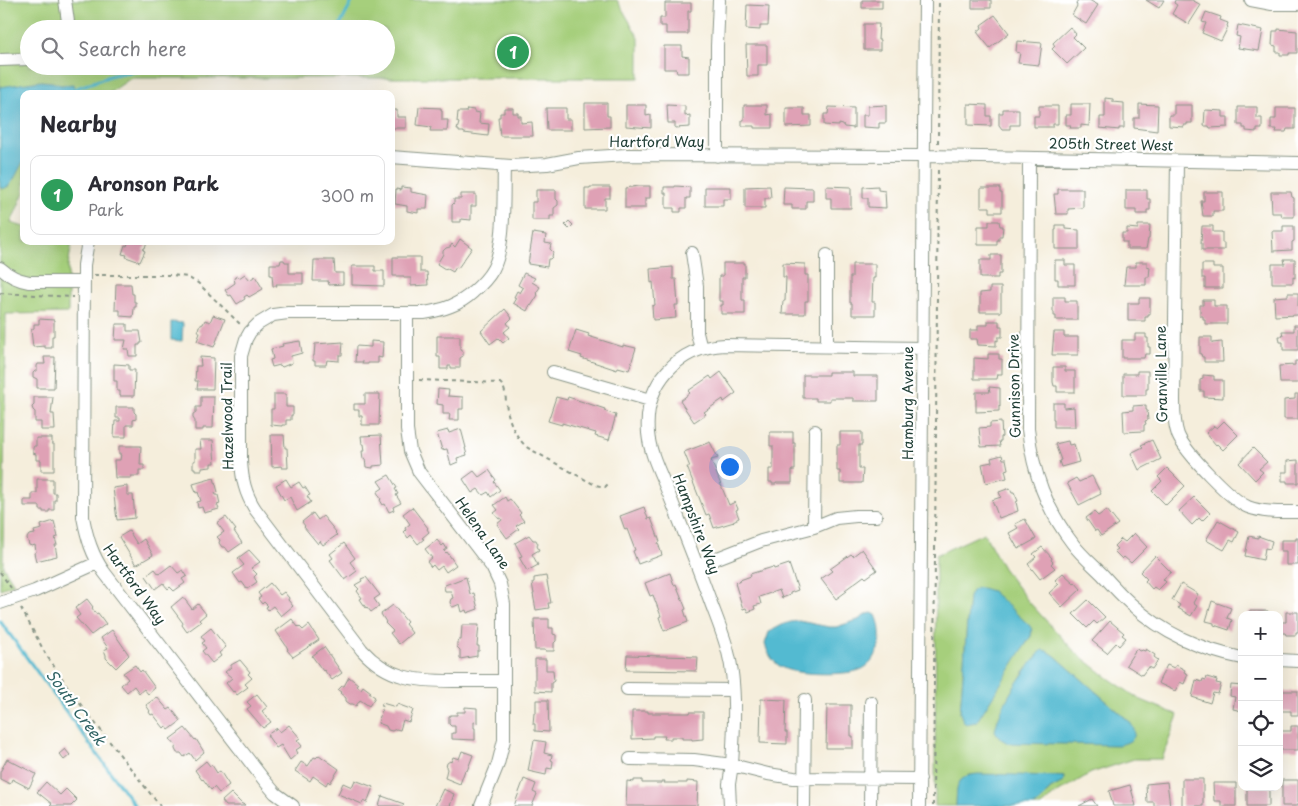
<!DOCTYPE html>
<html lang="en">
<head>
<meta charset="utf-8">
<style>
	body { margin:0; font-family:"Playpen Sans",sans-serif; background:#f7f7f7; color:#2b2b33 }
	.controls { position:absolute; right:15px; bottom:15px; display:grid; overflow:hidden; border-radius:10px; box-shadow:0 5px 20px #0002 }
	.controls button { width:45px; height:45px; display:grid; place-items:center; padding:0; border:0; border-bottom:1px solid #e1e1e2; background:#fff; color:#2b2b33; font:25px sans-serif }
	.you { position:absolute; left:729px; top:466px; width:18px; height:18px; margin:-12px; border:4px solid #fff; border-radius:50%; background:#1a73e8; box-shadow:0 0 0 8px #1a73e833 }
	.badge { display:grid; place-items:center; width:32px; height:32px; border-radius:50%; background:#b5179e; color:#fff; font-size:16px; font-weight:700 }
	.pin { position:absolute; translate:-50% -50%; border:2px solid #fff; box-shadow:0 1px 5px #0006 }
	.list { margin:0; padding:0; list-style:none }
	h2 { display:flex; justify-content:space-between; align-items:center; height:65px; margin:0; padding:0 20px; font-size:21px }
	h2 small { font-size:16px; font-weight:400; color:#7c7c81 }
	.list li { display:grid; grid-template-columns:32px 1fr auto; gap:15px; align-items:center; box-sizing:border-box; height:80px; margin:0 10px 10px; padding:0 10px; border:1px solid #e1e1e2; border-radius:10px }
	.list b { display:block; font-size:19px; white-space:nowrap }
	.list p { margin:0; font-size:16px; white-space:nowrap; color:#7c7c81 }
	.list em { font-size:16px; font-style:normal; color:#7c7c81 }
	.icon { flex:none; width:28px; height:28px; fill:none; stroke:currentColor; stroke-width:2; stroke-linecap:round; stroke-linejoin:round }
	.map { position:relative; flex:none; width:1298px; height:806px; overflow:hidden }
	.search { position:absolute; background:#fff; box-shadow:0 5px 20px #0002; left:20px; top:20px; width:375px; height:55px; display:flex; align-items:center; gap:12px; box-sizing:border-box; padding:0 18px; border-radius:28px; color:#7c7c81; font-size:19px }
	.panel { position:absolute; background:#fff; box-shadow:0 5px 20px #0002; left:20px; top:90px; width:375px; height:155px; border-radius:10px }
	.map>svg:first-child { display:block }
</style>
</head>
<body>
<div class="map">
<svg width="1298" height="806" viewBox="0 0 1298 806">
	<rect width="100%" height="100%" fill="#fff"/>
	<filter id="ink" filterUnits="userSpaceOnUse"><feTurbulence type="fractalNoise" baseFrequency=".02" numOctaves="2"/><feDisplacementMap in="SourceGraphic" scale="10" xChannelSelector="R" yChannelSelector="G"/><feConvolveMatrix kernelMatrix="1 2 1 2 8 2 1 2 1" color-interpolation-filters="sRGB"/></filter>
	<filter id="wash" filterUnits="userSpaceOnUse"><feTurbulence type="fractalNoise" baseFrequency=".0096" numOctaves="4" result="noise"/><feDisplacementMap in="SourceGraphic" scale="20" xChannelSelector="R" yChannelSelector="G"/><feGaussianBlur stdDeviation="1.12" result="paint"/><feColorMatrix in="noise" values="0 0 0 0 0 0 0 0 0 0 0 0 0 0 0 0 0 1.4 0 .05"/><feComposite in="paint" operator="in"/></filter>
	<g filter="url(#wash)">
		<rect width="100%" height="100%" fill="#f5eedc"/>
		<path fill="#a6cf7b" stroke="#628658" fill-rule="evenodd" d="M0 0H617L639 38V78H131L108 94H24V192L11 223 24 227V241H72L68 267V313L6 314 3 566 14 584 0 589ZM29 29H386V66H29Z
			M984 533 1003 568 1028 601 1075 652 1107 677 1139 699 1178 715 1162 759H1134L1091 773 1054 795 1041 806H1034L1041 801 1050 789 1063 782 1064 777 1054 776 970 775C955 780 957 793 956 806H935L936 555ZM969 597 1032 630 1031 636 1026 644 960 713ZM1054 655 1129 721 997 722 1007 700 1025 670Z"/>
		<path fill="#53bad1" stroke="#397c82" d="M41 81 52 82 61 85 73 84 75 94H24V160L14 179 9 186 3 189 0 187V87Z
			M171 322 183 323 182 341 171 340Z
			M977 588H982L992 591 1030 626 1032 630 1031 636 979 718 976 722 966 724 963 721 960 713 969 597 972 591Z
			M872 613 876 615C884 632 881 660 862 669 848 676 796 675 783 668 773 663 768 654 765 644L769 632 784 624 791 622 799 621 829 627H836L858 620 867 614Z
			M1042 650 1047 651 1054 655 1129 721C1140 735 1134 742 1118 745L1008 743 1001 739 995 731C1001 701 1023 673 1042 650Z
			M978 774 1054 776 1064 777 1063 782 1050 789 1041 801 1034 806H956C957 787 955 776 978 774Z"/>
		<g fill="none" stroke-linecap="round" stroke-linejoin="round">
			<path stroke="#53bad1" stroke-width="3" d="M338 29 353 0
				M74 89 113 75 151 69 243 71 293 66
				M0 621 135 806"/>
		</g>
		<g id="blocks">
			<path fill="#dfa1b5" d="M862 0H882V8H862Z
				M972 0H991V8H972Z
				M1078 0H1089L1098 5 1086 24 1072 15 1077 6 1076 3Z
				M1146 0H1164L1159 8Z
				M1175 0H1192L1201 5 1189 24 1172 14 1177 5 1174 3Z
				M665 3H691V11H688V34H666V26H660V18H665Z
				M747 5 769 6 768 26H760V30L746 29Z
				M1206 12 1221 17 1220 20 1228 23 1227 26 1228 27 1221 41 1202 33 1206 23 1202 22Z
				M995 15 1009 33 990 48 977 32 982 28 981 25Z
				M864 24H879L878 40H880V50H864Z
				M1238 25 1263 30 1259 51 1238 48 1240 37 1236 36Z
				M1070 27 1076 34 1073 37 1084 48 1067 64 1052 49 1055 46 1053 43Z
				M1278 29 1297 31V53H1289V55H1280V52H1276V46L1272 45 1273 31H1278Z
				M1017 41 1042 43 1039 65 1018 63 1020 53 1016 52Z
				M746 45H767V65H758V76H747Z
				M664 46H682V56L689 57V73H677L676 69H664Z
				M1105 98 1113 99V102L1124 103V128H1119V130L1100 128V117H1105Z
				M585 103H607V116H610V127L585 128Z
				M968 104 987 105V116H991V126L968 125Z
				M1071 104H1090L1089 126 1081 125V128H1070L1071 125H1066V115H1071Z
				M1139 104 1158 105 1157 131 1134 128V118H1139Z
				M626 105H646V116L651 115V128L626 126Z
				M667 105 685 106V116L690 115V127L675 128V123H668Z
				M744 105H767V115L772 114V128H754V126H742V120H744Z
				M886 105V123H879V128L863 127V115H868V106Z
				M1174 105H1192V123H1187V125H1184V127L1169 126V115H1174Z
				M1039 106H1058V124H1053V127H1034V116H1039Z
				M419 107 441 108V111H442V120H448L447 131H430L431 127 417 125Z
				M829 107 854 108V128L844 127 843 125 839 124V126L824 125V114H828Z
				M1238 107H1257V118H1262V129H1257V132L1246 131V128H1243V125H1238Z
				M504 108H513V113H518V116H521V123L532 122 533 136H500L498 117H500V113H504Z
				M546 108H566V119H571V130H547Z
				M786 108H804V115H811V126L786 127Z
				M1276 108H1295V129H1287L1286 132H1276L1277 129H1271V119H1276Z
				M467 109 474 110V112L480 113 479 123 489 124 488 136 464 133V132H459V130H457L459 123 457 122 458 112H466Z
				M1003 109H1019V125H1010V129H1002L999 125V113H1003Z
				M391 110H397V117H406V128H391Z
				M1205 110 1223 111V117H1228V127L1210 128 1209 126H1204Z
				M639 186H650V198H645V208H625V188Z
				M675 186 690 187V198H686V208H681V212H674V208H666V193H664V187H675Z
				M770 186 771 198H765V208H745V187Z
				M826 186 851 187V208H831V198H826Z
				M878 186V190L885 191 886 208 868 207V198H863V187Z
				M401 187 411 188V192L428 195 427 209H418V213L407 211V206L395 204 396 189 401 190Z
				M590 187H610V198H605V209H585V188H590Z
				M705 187H731V199H723V206H705Z
				M784 187 813 188V201H806V209H792V205H783Z
				M981 188H1000V193H1002V212H990V207H981Z
				M1058 189H1083V208L1068 209V214H1056L1054 194H1058Z
				M536 190H556V199L558 201V205L554 208V216H550V220H532V202H536Z
				M1126 190H1147V199H1150V210H1147V214H1136V210H1126Z
				M1204 192H1223V211H1213V216H1203L1201 201H1204Z
				M1271 192H1291L1292 197 1294 198V217H1282L1281 213H1272Z
				M461 194H476V206H471V220L461 219V222H452V205L454 203V199H461Z
				M569 221 573 225 569 229 565 225Z
				M989 221H999L1000 226H1003L1002 236H999V240H997V245H978V226H989Z
				M1056 225H1065V229L1079 230V249H1055V230H1056Z
				M1138 225H1150L1149 239H1148L1146 249H1127V242H1122V233H1127V228L1138 229Z
				M1202 226H1213V232H1222V243H1224V250H1202V243H1201Z
				M1283 226H1294V241L1292 242V250L1273 251 1272 231H1283Z
				M533 233 546 235 545 243 551 244 550 249 553 252 552 257 550 259H548L547 267 528 264Z
				M460 239 472 248 458 268 456 267 453 272 446 268 445 269 437 264 443 254V251L446 248 450 247 452 244 455 247Z
				M124 241H147L145 248H144L143 250 145 251 140 262 126 257 127 255 122 254 125 245 127 246 128 243Z
				M991 255H1001V274H998V278H980V260H991Z
				M393 257H420V272H427L428 285 411 286V278H404V276H393Z
				M1284 259H1295V278L1293 277V283H1272V264H1285Z
				M281 260H284L285 262H289V273H303V284H276L277 286H273L272 275H270V264H280Z
				M314 260H334L335 273H343V284L329 285 328 281H313Z
				M1055 260H1065V265H1075V285H1058V279H1055Z
				M1136 262H1147V266L1150 267 1149 277H1146V285H1124L1126 267H1136Z
				M723 263H745V277H742V300H745V314H721V305H723V301H719V276H723Z
				M783 263 805 264V275H808V301H805V314H782L783 301H785L786 277H783Z
				M852 264H875V278H873L872 302H875V315H852V303H850V277H852Z
				M1202 264H1213V268H1223V288H1205V278H1202Z
				M352 266H375V271H384V286L352 285Z
				M673 267V279H676L678 305H675L676 318 653 320 652 306 655 305 653 282 651 283 650 269Z
				M524 273 535 278 532 282 540 287 536 293 538 295 531 306 530 305 527 311 513 303 516 298 514 297 517 291 520 293 523 288 518 285Z
				M245 274 250 280 255 276 263 289 249 297 247 295 244 297 245 299 237 304 231 295 229 296 225 290 235 283 234 278 238 276 239 278Z
				M116 284H131L132 294H134V302H136V307H134V309L133 317 120 316V310H115Z
				M990 287H1001V312H980V293L990 292Z
				M1288 293H1298V315L1275 316 1274 297 1288 296Z
				M1053 297H1065V301H1077V320H1056V316H1054V312H1053Z
				M1139 298H1150V314H1148V317H1145V321H1128V303H1139Z
				M1203 300H1214V306H1227V324H1205V319H1203V316H1200V305H1203Z
				M505 309 512 318 507 323 510 327 504 332 509 338 503 343 498 338 490 344 481 331Z
				M213 315 225 319 214 347 197 341 200 333 198 330 199 326 203 324 205 320 210 322Z
				M39 319 54 320V336H52V348H45V346L33 347 31 330 34 328V324H39Z
				M988 321H999V326H1002V337H998V341L996 340V346L978 345 977 339H970V330H978V325H988Z
				M116 324H127V331H140L142 343H140V345H137V356H129L128 349H124L126 340H115Z
				M1294 325H1298V350H1283V342H1280L1279 336H1283L1282 331H1294Z
				M576 330 589 334 588 336 623 347V345L636 348 629 370 618 367 617 370 581 358 582 356 569 352Z
				M1054 332H1064V337H1078V355H1052Z
				M1135 334H1146V338H1148V347H1150V354H1145L1144 358H1122V340H1135Z
				M437 336H460V349L463 351V356L460 358V368H451V366H448V369H440V357H437Z
				M1200 337H1212V343L1222 342 1223 362H1204V357H1202L1201 354H1200Z
				M300 341 302 353 291 356 292 363 282 367 280 365 272 367 270 360 273 359 271 349 283 346 282 344Z
				M371 341 383 342 382 358 378 357V363H368V364H362L363 362H355L356 346 371 347Z
				M343 342 342 355H339V361L327 360 326 365H315V361H313V356H314L315 344Z
				M988 354H999V359H1002V374H998L997 379H974V358L988 359Z
				M44 357H55L54 388H37V379L33 377V373L35 371H37V366L38 364H45Z
				M200 357 214 358 213 389H197L198 381H195L196 366H201Z
				M1295 361H1298V383H1280L1279 366 1295 365Z
				M114 364 129 365V370H135L134 396H120V391H117V381H114Z
				M1053 367H1065V371H1075V392H1057V386H1054L1053 382Z
				M1137 371H1148V389H1146V395H1123V374H1137Z
				M721 372 736 393 724 402 723 399 704 412 706 414 694 422 680 401 690 393 688 391 710 376 712 379Z
				M828 372H853V376H878V401H853V398H830V401H816V398H803V375H828Z
				M1203 375 1214 376V380H1223V398L1204 397V391H1200V380L1203 379Z
				M989 387 1000 388V407L999 406V411L976 412V392H990Z
				M438 389 449 390 448 396 463 397V409H459V420H449L450 414H443V405L437 404Z
				M274 394H286V407H293V415H291V420H286V425H282V426L271 425V409H274Z
				M365 394H380L379 425H362V416H359V410H354V404H365Z
				M1295 394H1298V419H1284V400L1295 399Z
				M34 397H53L51 414H54L55 430H41V422H35V412L33 410 32 407 34 405Z
				M201 397H214L213 428H203V430H195V421L193 418V414L196 412V407H201Z
				M556 397 567 400 568 397 605 409 604 411 616 415 609 440 595 436 596 433 562 423V425L548 421Z
				M1053 403H1064V408L1074 407 1075 427H1054V419H1053Z
				M1146 405V410H1147L1148 420 1145 421 1146 424 1144 425V431L1124 432 1123 411 1133 410V406Z
				M116 407H134V412L136 414V419L133 420V425H126V437H114L115 421H120V418H116Z
				M1224 421 1238 435 1223 450 1217 444 1216 445 1206 433 1214 426 1217 428Z
				M1001 422 1002 437H1001V441H999L1000 446 981 447 979 428 990 427V423Z
				M461 429 466 448H465L467 455 457 458 458 462 451 465 447 449 442 450 437 433 448 430 449 433Z
				M770 432H793V443H795V470H792V483H776V484H772V482H769V469H773V446H770Z
				M840 432H862V445H859V469H863L862 483H840V471H837V445H840Z
				M271 435H284L285 448H287L288 468H282V466L272 467Z
				M381 435 383 465 373 466V468L366 467 365 458 363 459 362 451H365L364 444H362L361 436Z
				M36 438H52V444H54V471H41V460H36V454L33 453V448L34 446H36Z
				M200 440H213L215 463H211V467L202 468V470H195V468H193V461H195V449H201Z
				M1152 440 1161 459 1139 470 1131 453 1143 447 1141 445Z
				M1068 441 1069 445 1074 444 1079 462 1061 467 1059 461 1061 460 1055 444Z
				M710 442 718 458 711 460 729 505 735 502 738 509 736 510 739 518 733 521 734 522 714 528 709 514 706 515 687 467H690L684 452Z
				M119 446H141L140 465H144V470H139V476H131V478H115L114 460H120L121 454H119Z
				M1253 448 1267 462 1259 469 1263 472 1255 480 1239 463Z
				M1002 455 1003 459H1006L1008 469 1005 470 1007 478 986 483 982 464 992 462 991 458Z
				M1298 460V483H1287V481H1282V472H1287V461Z
				M1167 468 1185 486 1166 505 1152 491 1162 481 1158 477Z
				M489 470 496 480 494 482 500 490 491 497 488 492 483 495 478 489 472 493 463 479 474 471 479 477Z
				M389 475 397 488 395 489 398 494 396 495 401 503 393 507 394 510 389 512 385 504 383 505 380 500 381 499 377 492 383 488 378 481Z
				M1092 476 1101 494 1079 505 1067 483 1076 478 1079 482Z
				M214 478 218 492 215 493 216 495H218L220 504 217 505 219 509 204 513 202 507 198 508 197 502 201 501 198 492 196 493 193 484Z
				M37 479H53V493H56V500H54V510H49V512H43V510H40V506H24V500H32V493H37Z
				M286 479 291 487 299 482 303 488 305 487 310 495 307 496 311 502 297 511 290 497 284 500 276 485Z
				M127 486V495H133L135 518 117 520 113 488Z
				M1010 488 1012 492H1014L1018 501 1016 502 1018 511 999 518 992 500 1001 497 999 492Z
				M505 497 507 501 510 499 521 513 519 515 524 521 516 526 519 529 507 538 497 524 502 520 501 518 499 519 494 513 498 510 494 505Z
				M1194 497 1210 513 1202 521 1199 518 1192 525 1179 511Z
				M412 507 428 528 427 529 429 532 422 538 424 539 418 544 411 535 408 538 404 532 406 530 405 528 410 524 403 514Z
				M644 507 648 519 651 518 660 542 658 543 662 555 638 564 633 551 635 550 627 529 625 530 620 516Z
				M1107 510 1118 524 1101 536 1097 530 1095 531 1086 518 1094 512 1098 516Z
				M313 513 318 520 323 516 336 532 335 533 337 535 323 545 320 541 318 544 304 527 305 526 302 522Z
				M226 517 236 530 234 531 242 543 229 552 225 547H222L219 543 220 540 217 537 224 532 217 523Z
				M1025 519 1036 539 1018 549 1009 533 1018 528 1015 524Z
				M1218 520 1239 532 1234 542 1230 540 1224 550 1206 540Z
				M54 521 58 537 55 538 57 545H55L57 556 36 561 34 553 36 552 35 545 32 546 29 545 27 538 29 535 35 534 34 531 42 529 41 525Z
				M129 531 137 544 144 539 153 555 136 565 119 537Z
				M1134 533 1147 547 1131 563 1124 557 1122 559 1114 551 1117 549 1114 546 1121 539 1125 542Z
				M529 535 533 540H536L538 544 537 546 539 550 532 554 538 565 527 571 519 557 522 556 515 543Z
				M1249 536 1258 538V536L1272 541 1270 549 1265 548 1263 560 1245 556Z
				M1296 538H1298V565H1286V551H1281V540H1296Z
				M437 540 442 546 444 544 447 549 444 551 446 553 447 552 456 565 446 572 442 566 437 570 433 565 431 567 427 562 432 558 425 549Z
				M344 543 355 558 350 562 357 571 345 580 330 560 333 558 330 554Z
				M1042 547 1052 558 1051 560 1053 562 1051 564 1055 568 1040 579 1028 564 1036 557 1033 554Z
				M862 549 877 570 866 578 864 576 845 590 847 591 836 599 821 579 832 571 830 569 851 554 853 556Z
				M249 550 260 562 251 568 257 574 254 577 257 582 247 589 242 582 240 583 233 573 244 565 238 558Z
				M1155 556 1171 572 1163 579 1166 582 1158 590 1154 587 1152 589 1145 581 1147 579 1140 572Z
				M789 564 798 590 790 593V595L782 598 779 590 759 597 761 604 754 606 755 609 748 612 746 608 743 609 735 583 741 581 740 580 751 576 750 574 773 567 774 569Z
				M171 565 178 573 183 570 187 576 182 579 185 583 174 591 170 587 168 589 163 583 155 589 146 576 155 569 159 574Z
				M670 573 674 585 676 584 686 609 684 610 688 622 664 631 659 617 661 616 653 595 650 596 645 583Z
				M1063 573 1074 583 1075 582 1081 589 1062 607 1049 593 1059 584 1055 580Z
				M546 576 551 603H548L549 608 536 610 533 594H534L532 583 534 582V578Z
				M366 577 380 595 374 599 379 606 371 612 367 607 366 608 360 599 362 598 357 591 359 589 355 585 362 581 361 579Z
				M466 577 470 594 474 593 478 609 467 613 466 610 462 612 460 604 453 607 451 606 450 602 451 599 453 598 451 591H445L444 587 445 585Z
				M270 583 280 595 284 592 289 598 288 600 293 606 281 616 273 606 268 610 266 607 268 606 264 602 262 604 258 599 261 597 258 593Z
				M1181 584 1198 594 1193 603 1197 606 1191 616 1178 608 1180 605 1172 600Z
				M183 597 192 609 198 604 206 614 199 620 201 622 198 624 187 632 182 625 183 623 171 607Z
				M87 599 93 607 92 608 96 614 98 613 106 624 91 635 76 618 80 615 75 608Z
				M1088 600 1105 617 1097 624 1094 621 1087 628 1073 614Z
				M1212 601 1231 608 1227 618 1232 620 1229 630 1214 625V623L1206 621Z
				M393 605 407 622 405 624 412 633 399 644 390 633 393 631 385 623 386 622 381 614Z
				M1249 611H1268V615H1249Z
				M1286 612H1298V632H1296V635H1286L1285 633H1280L1281 622H1286Z
				M292 619 298 627 299 626 303 630 309 625 319 640 293 657 287 650H288L287 647 276 631Z
				M534 619H549V628H553V634L556 635V641L554 643V651H545V650H535Z
				M1110 621 1124 633 1122 635 1126 638 1119 646 1116 643 1107 653 1092 641Z
				M462 625H479L477 646H479V651H477V656L460 659V650L457 647V642L459 640H461Z
				M211 628 226 647 219 653 221 656 212 663 202 651 206 648 202 643 205 641 201 636Z
				M112 630 129 655 116 668 106 658V655L104 650 108 648 101 638Z
				M324 647 342 673 332 680 324 670 323 671 312 656Z
				M1136 649 1141 651 1142 650 1145 651 1146 649 1155 655 1154 657 1158 660 1152 669 1148 667 1142 675 1126 665Z
				M627 655 698 657 697 671 626 670Z
				M535 659H546V670H553L554 681 551 683V692L535 691Z
				M240 660 250 672 248 674 252 678 245 684 248 687 237 695 234 691 233 692 226 683 232 678 225 672 231 667V665Z
				M135 665 140 672 142 670 155 688 148 694 144 689 139 693 134 686 127 692 121 685 128 679 123 673Z
				M1167 665 1174 668 1176 665 1185 670 1184 672 1188 674 1184 684 1180 682 1175 691 1158 683Z
				M349 677 358 684 357 686 361 689 363 686 371 692 369 693 375 697 369 706 360 700 356 706 353 704H350L346 701V698L340 693 341 692 338 690 342 686H344Z
				M1207 677 1217 680 1216 683 1221 684 1218 694 1213 693 1210 703 1192 697 1196 680 1202 682 1203 679 1206 680Z
				M1231 685 1242 686V711L1233 709 1235 697 1230 696Z
				M1280 691H1298V715H1291V711H1280Z
				M257 694 267 707 262 711 271 722 263 728 247 709 251 706 247 702Z
				M157 697 168 710 171 708 181 721 169 730 166 726 164 728 153 714 151 715 149 712 150 711 146 705Z
				M761 699 786 700 785 732H787V744L760 743Z
				M536 700H548L549 732 535 731V724H533L534 713H536Z
				M382 703 396 707 397 704 413 710 409 722 403 720 400 730 396 729 392 731 388 730 386 726 378 723 383 706H381Z
				M827 705H851V736H853V748H826Z
				M465 707 477 708V723L474 722V728H475V740L452 739V733H455V726H451L449 724V716L451 715H457V712H465Z
				M632 711H648V713H690V712H703V739L692 740V739H682V737H671V739H664L665 736H653V738L632 739Z
				M289 725 300 738 297 740 302 746 296 750 298 753 290 760 281 745 276 748 267 735 277 728 280 732Z
				M1291 726H1298V750H1279V731H1291Z
				M185 728 195 740 196 739 204 752 195 760 190 753 184 757 181 753H177L175 749V748L176 746 170 739Z
				M534 740 546 742 544 753 552 755 551 760 553 761 552 769 547 768 546 775 528 771Z
				M65 749 70 755 64 760 59 754Z
				M462 751 473 755 467 771 465 770 460 784 445 778 447 769 446 767 447 763 450 761 451 762 453 757 459 759Z
				M319 755 339 769 330 783 328 781 326 785 313 776 310 781 295 771 301 762 308 766 314 757 316 758Z
				M7 759 36 774 29 788 12 779 10 784 0 779V772Z
				M206 761 210 766 212 765 217 773 220 771 229 785 219 793 214 787 211 790 203 779 202 780 195 770Z
				M524 779 536 784 533 792 537 794 532 806H514Z
				M1182 779H1203V806H1182Z
				M355 780 373 787 367 803 363 801 362 804 338 794 343 783 352 787Z
				M634 780H642V783H661V781H665L664 783H687V781L698 782 697 806H626L627 781 634 782Z
				M1282 780H1298V806H1282Z
				M46 782 60 795 66 789 77 800 71 806H50L52 804 37 792Z
				M1167 782 1170 806H1154V802H1147L1146 784Z
				M1213 783H1236V806H1221V801H1214Z
				M1130 785 1136 806H1113L1109 791Z
				M1247 787H1269V806H1247Z
				M443 789 454 794 450 806H435Z
				M231 793 242 804H243L245 806H226L222 801Z
				M382 796 404 804 403 806H379Z
				M1092 799 1097 806H1079Z"/>
		</g>
	</g>
	<g filter="url(#ink)">
		<use href="#blocks" fill-opacity="0" stroke="#8a9688" stroke-width="1"/>
		<g fill="none" stroke-linecap="round" stroke-linejoin="round">
			<g stroke="#8a9688" stroke-width="14">
				<path id="minor" d="M65 0 69 29
					M1251 0 1272 4H1298
					M0 60 29 59
					M717 156V46L719 0
					M391 157 511 166 547 164 579 158 626 155 924 156 1298 163
					M1029 158 1028 429C1033 473 1046 509 1073 544 1081 555 1092 564 1102 574 1111 584 1121 595 1131 604 1164 634 1199 649 1242 658
					M1177 161 1174 400C1174 412 1174 424 1178 435 1185 452 1231 500 1248 507 1264 513 1281 512 1298 512
					M88 241 84 265 83 517C87 538 92 555 104 572L264 780 275 793 293 806
					M692 253 697 286V333L701 349
					M0 268C9 276 17 280 29 282H84
					M407 313V430L410 451 419 472 492 567 500 584 504 604V740L498 764 481 806
					M827 347V255
					M553 372 650 400
					M814 527 815 431
					M697 566 761 541 814 527 836 518 856 516H876
					M0 603 35 591 97 563
					M1279 660 1298 661
					M504 681C487 681 470 681 453 681 416 681 388 679 362 650L255 509C245 493 242 479 241 461V356L246 339 250 332 258 324 273 315 288 313H424C443 310 459 305 473 292 480 286 488 278 493 269 506 244 503 195 504 166
					M627 689 733 690
					M630 759 694 760 732 765 729 784 730 806
					M920 779 794 778 768 774 732 765C734 732 737 685 728 652 724 636 717 619 711 603 698 567 684 532 670 497 662 476 650 455 648 433 644 384 677 347 725 345L923 348
					M804 806 805 700
					M870 806 871 702
					M919 806 925 0"/>
			</g>
			<path stroke="#8a9688" stroke-width="2" stroke-dasharray="4 4" stroke-linecap="butt" d="M938 143 939 0
				M94 275H172L187 277 198 283 240 324
				M0 293 73 297
				M419 380 500 383C507 389 505 400 507 409 510 424 516 438 528 448L595 485 605 487 608 484
				M0 572 11 588
				M21 608 45 653 74 696 160 806
				M933 806 938 170"/>
			<use href="#minor" stroke="#fff" stroke-width="12"/>
		</g>
	</g>
	<g text-anchor="middle" dominant-baseline="central" stroke-width="4.5" stroke-linejoin="round" paint-order="stroke">
		<g font-size="14" fill="#1f3d34" stroke="#fff">
			<text x="657" y="141">Hartford Way</text>
			<text transform="translate(1111 144) rotate(1)">205th Street West</text>
			<text transform="translate(1161 374) rotate(-91)">Granville Lane</text>
			<text transform="translate(1014 386) rotate(-91)">Gunnison Drive</text>
			<text transform="translate(907 403) rotate(-90)">Hamburg Avenue</text>
			<text transform="translate(227 416) rotate(-91)">Hazelwood Trail</text>
			<text transform="translate(697 524) rotate(69)">Hampshire Way</text>
			<text transform="translate(483 533) rotate(55)">Helena Lane</text>
			<text transform="translate(135 584) rotate(54)">Hartford Way</text>
		</g>
		<g font-size="15" font-style="italic" fill="#2f6263" stroke="#fff">
			<text transform="translate(77 707) rotate(54)">South Creek</text>
		</g>
	</g>
</svg>
<div class="controls">
<button>+</button>
<button>−</button>
<button><svg class="icon" aria-label="locate" viewBox="0 0 24 24"><circle cx="12" cy="12" r="6"/><path d="M12 2v4M12 18v4M2 12h4M18 12h4"/></svg></button>
<button><svg class="icon" aria-label="layers" viewBox="0 0 24 24"><path d="M12 4l9 5-9 5-9-5zM3 14l9 5 9-5"/></svg></button>
</div>
<div class="you"></div>
<div class="pin badge" style="left:513px;top:52px;background:#2e9e5b">1</div>
<div class="search"><svg class="icon" aria-label="search" viewBox="0 0 24 24"><circle cx="10" cy="10" r="6"/><path d="M15 15l6 6"/></svg>Search here</div>
<section class="panel">
<h2>Nearby<small></small></h2>
<ul class="list">
<li><span class="badge" style="background:#2e9e5b">1</span><div><b>Aronson Park</b><p>Park</p></div><em>300 m</em></li>
</ul>
</section>
</div>
</body>
</html>
